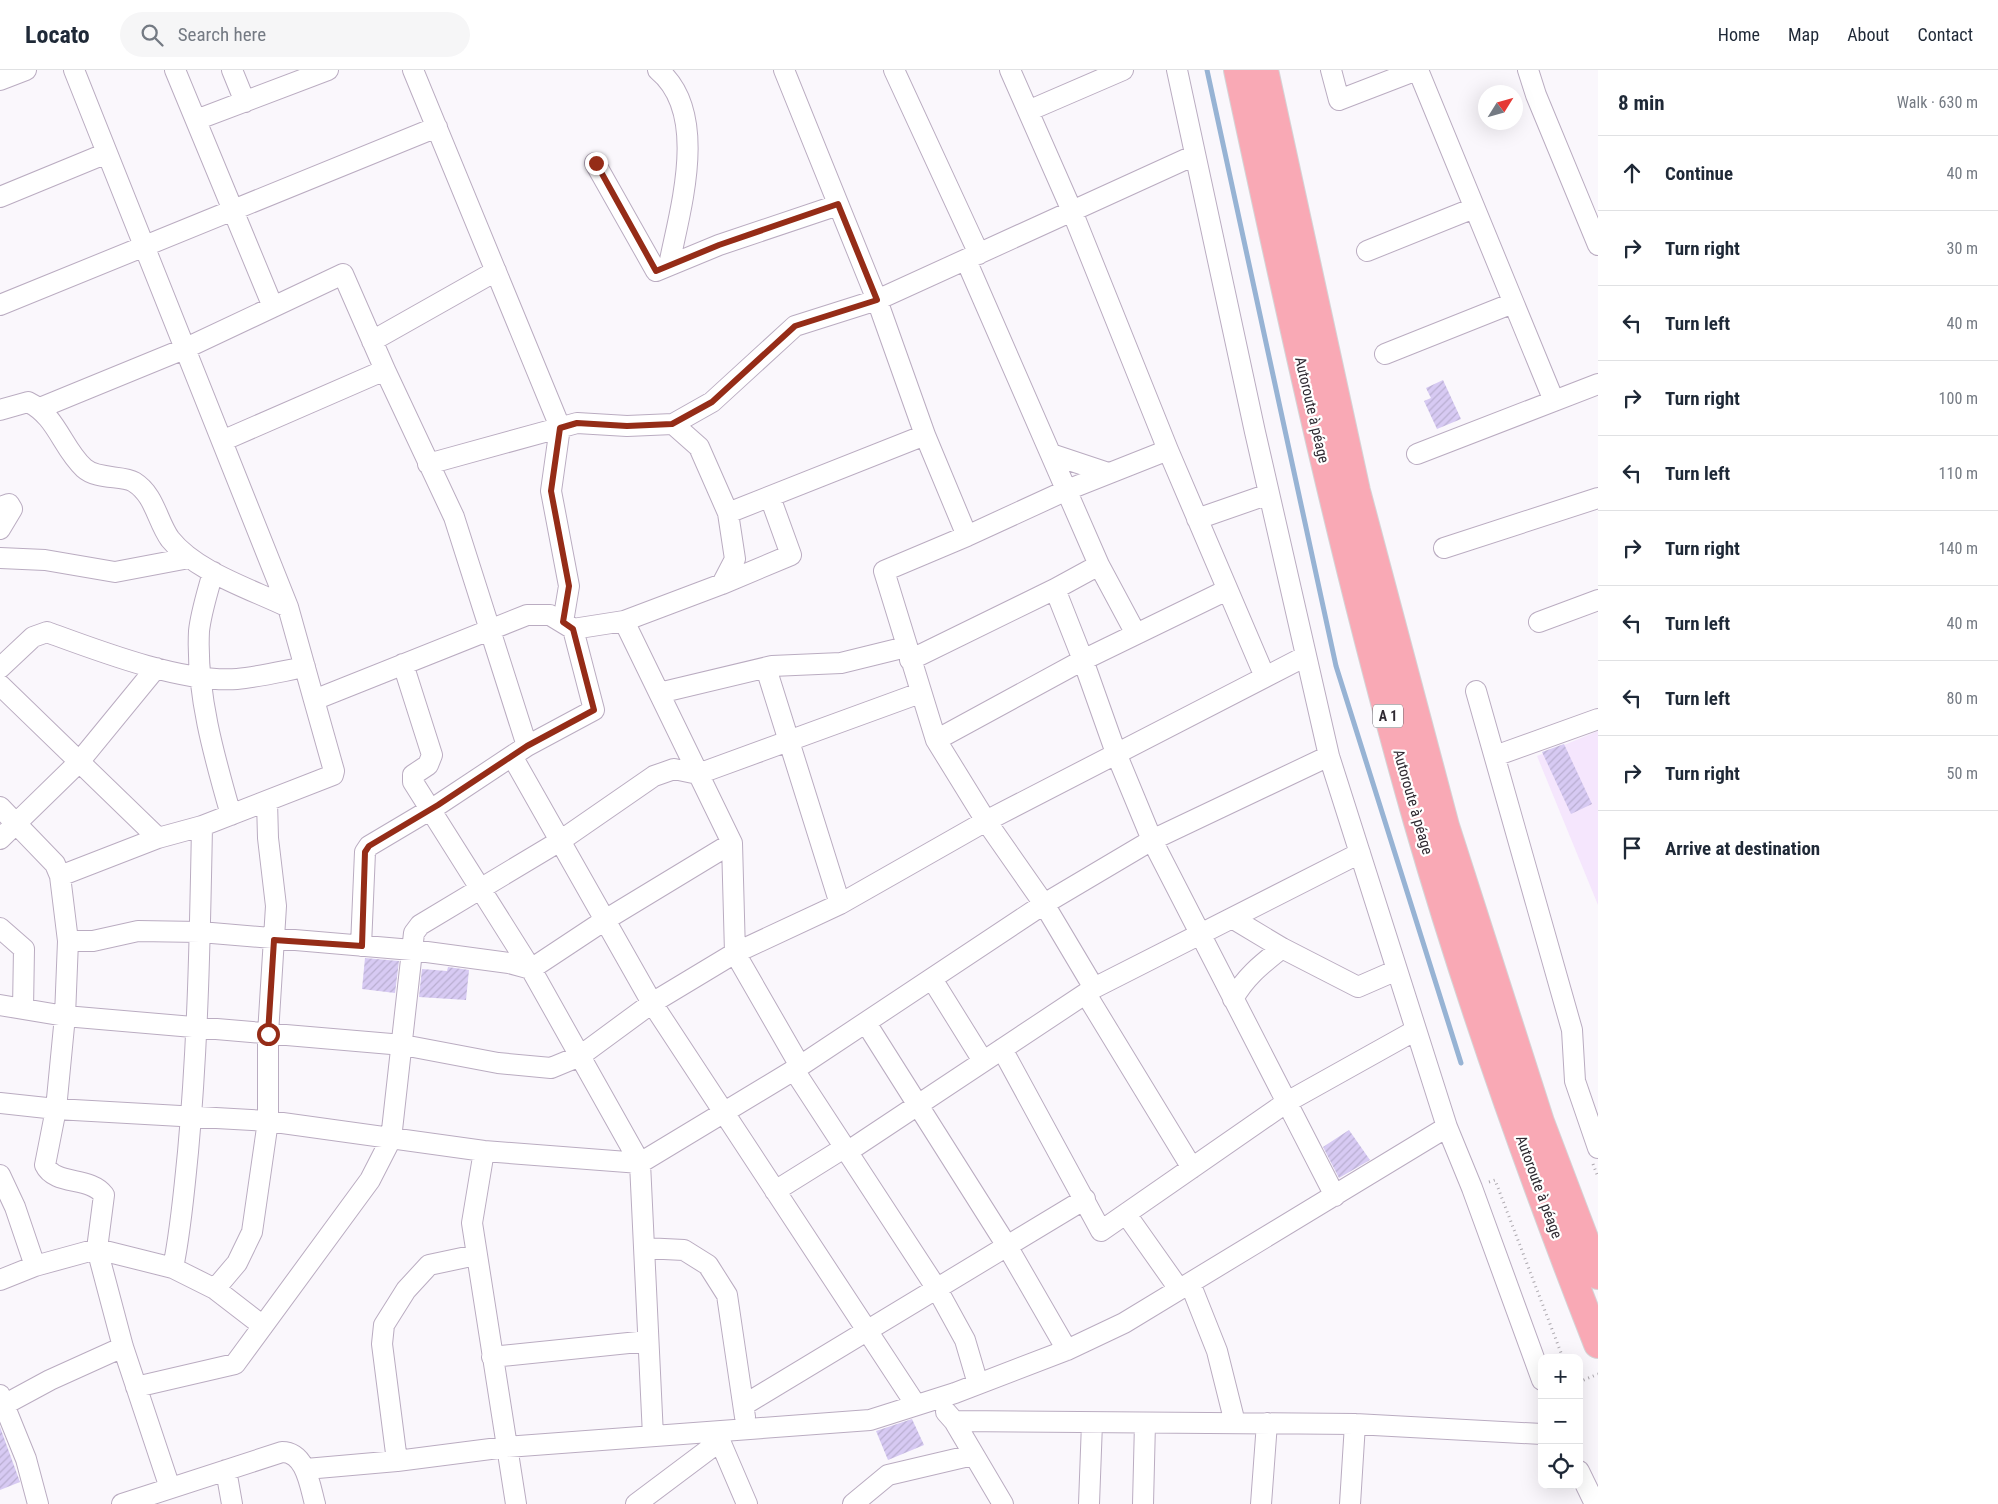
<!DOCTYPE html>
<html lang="en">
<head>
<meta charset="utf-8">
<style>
	body { margin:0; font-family:"Roboto Condensed",sans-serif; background:#f6f6f7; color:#1f2937 }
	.controls { position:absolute; right:15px; bottom:15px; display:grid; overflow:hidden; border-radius:10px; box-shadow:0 5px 20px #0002 }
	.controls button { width:45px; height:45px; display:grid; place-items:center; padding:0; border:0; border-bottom:1px solid #e0e1e3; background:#fff; color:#1f2937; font:25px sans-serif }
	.compass { position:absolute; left:1478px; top:15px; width:45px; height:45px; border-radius:50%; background:#fff; box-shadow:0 5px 20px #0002; rotate:53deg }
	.stop { position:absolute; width:15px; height:15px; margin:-11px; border:4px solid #952c17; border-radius:50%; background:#fff }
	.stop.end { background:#952c17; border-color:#fff; box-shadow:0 1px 5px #0008 }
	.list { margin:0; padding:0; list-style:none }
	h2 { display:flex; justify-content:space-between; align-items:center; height:65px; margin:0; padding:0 20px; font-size:21px }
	h2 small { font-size:16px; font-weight:400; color:#747a83 }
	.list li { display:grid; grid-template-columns:32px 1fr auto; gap:15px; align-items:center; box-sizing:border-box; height:75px; padding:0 20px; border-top:1px solid #e0e1e3 }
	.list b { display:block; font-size:19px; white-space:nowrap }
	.list em { font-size:16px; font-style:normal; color:#747a83 }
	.icon { flex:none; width:28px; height:28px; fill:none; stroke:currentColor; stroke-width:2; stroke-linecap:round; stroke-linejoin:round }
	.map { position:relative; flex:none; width:1598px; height:1434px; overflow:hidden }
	header { display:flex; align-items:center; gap:30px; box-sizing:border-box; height:70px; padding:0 25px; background:#fff; border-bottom:1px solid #e0e1e3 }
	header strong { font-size:24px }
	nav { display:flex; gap:28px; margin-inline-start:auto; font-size:18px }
	.search { width:350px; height:45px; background:#f6f6f7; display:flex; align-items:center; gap:12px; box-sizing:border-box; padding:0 18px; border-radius:28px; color:#747a83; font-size:19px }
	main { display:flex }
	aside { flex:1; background:#fff }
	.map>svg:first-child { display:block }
</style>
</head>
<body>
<header>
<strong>Locato</strong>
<div class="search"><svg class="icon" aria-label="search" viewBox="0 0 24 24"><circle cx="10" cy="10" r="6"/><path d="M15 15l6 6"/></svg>Search here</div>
<nav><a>Home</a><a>Map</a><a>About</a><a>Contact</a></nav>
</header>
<main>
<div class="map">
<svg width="1598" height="1434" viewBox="0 0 1598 1434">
	<defs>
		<pattern id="building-hatch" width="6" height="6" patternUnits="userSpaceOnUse" patternTransform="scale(1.25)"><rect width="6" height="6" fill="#d7caf3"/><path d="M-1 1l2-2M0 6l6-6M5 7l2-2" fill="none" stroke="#b9aed1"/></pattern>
	</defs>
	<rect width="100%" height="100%" fill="#faf7fc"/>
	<path fill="#f5e6fd" d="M1598 661V835L1537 686Z"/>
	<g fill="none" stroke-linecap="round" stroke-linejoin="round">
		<path stroke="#97b3d4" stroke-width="5" d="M1207 0 1336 596 1461 993"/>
	</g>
	<path fill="url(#building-hatch)" d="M1443 310 1461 349 1437 359 1424 331 1431 328 1426 318Z
		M1564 674 1592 734 1571 744 1542 682Z
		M365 888 399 891 395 923 362 919Z
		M448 897 469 900 466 930 419 927 422 899 447 901Z
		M1349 1060 1370 1090 1339 1108 1323 1077Z
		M912 1349 924 1375 888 1390 876 1361Z
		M0 1357 20 1412 0 1420Z"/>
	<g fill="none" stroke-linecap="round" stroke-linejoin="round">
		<g stroke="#baacc1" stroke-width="22">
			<path id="street" d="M74 0 288 537 314 630 527 545H550L573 559 624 551 722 514 735 489 728 443 925 365
				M175 0 273 237
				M232 0 245 32
				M413 0 560 357 551 421 569 516 563 552
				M658 0C710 43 680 139 669 195
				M784 0 877 230 925 365 967 466
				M894 0 979 184
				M1010 0 1072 141 1168 380 1265 607
				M1177 0 1255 362 1329 686 1447 1057 1472 1118 1542 1310
				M1331 0 1339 30 1417 0
				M1418 0 1554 331
				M1528 0 1536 25 1598 175
				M0 10 26 0
				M1028 41 1123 0
				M196 50 328 0
				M595 93 656 201 719 175 838 135
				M0 127 107 83
				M1367 181 1474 138
				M966 190 1099 495
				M0 235 437 57
				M372 271 496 201
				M1385 284 1513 233
				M40 338 184 279 343 204 385 300 454 447 527 676
				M0 340 28 332C57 346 62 378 84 398 97 410 123 405 134 412 155 425 157 451 170 469 196 502 251 519 288 537
				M673 354 699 377 728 443
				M222 371 385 300
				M1051 384 1108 403
				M1417 384 1598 314
				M428 394 577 353 627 356 673 354 712 332 795 256 877 230 1195 85
				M0 437 9 434 12 439 0 459
				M1197 449 1269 424
				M1444 478 1598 428
				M0 488 45 490 115 502 189 488
				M213 502C208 521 201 542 199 561 196 623 214 686 231 745
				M722 514 791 485 770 427
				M624 551 732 773 735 883 800 996
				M1539 552 1598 530
				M1136 564 1099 495 1055 519 1083 590 1116 683 1152 770 1335 1126
				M910 590 1055 519
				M403 594 432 685 428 695 413 705V712L531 899 640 1093 653 1366
				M0 598 33 567 47 562C99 581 182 613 237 609 259 607 283 601 305 597
				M766 598 840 834
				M0 615 158 768 202 756 333 705 334 701 314 630
				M1476 621 1572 960 1575 1011 1598 1078
				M659 623 772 596 841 593 906 577
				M936 670 1083 590 1227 520
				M512 686 652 933 916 1335
				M1495 686 1598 649
				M0 737 55 794 60 806 68 871 65 946 56 1039 45 1095C55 1116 90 1106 104 1125L97 1179 123 1277 170 1418
				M0 769 79 692 156 598
				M60 806 158 768
				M1232 848 1282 878 1358 917 1397 900
				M0 858 24 879 23 939
				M68 871H93L138 861 200 862 412 880 509 893 531 899 605 850 732 773
				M361 876 365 782 369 776 438 735 527 676 594 640 573 559
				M932 909 983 991
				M1094 918 1044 834 986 751 936 670 884 501 967 466 1067 420 1168 380
				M1086 924 1192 1098
				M1233 929C1246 906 1262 894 1282 878
				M0 935 65 946 403 975 498 993 551 998 580 986 652 933 735 883 840 834 986 751 1306 586
				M866 953 1007 1176 1067 1280
				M1002 979 1101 1161 1287 1032 1416 960
				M794 1000 937 1219 965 1270 978 1314
				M0 1033 56 1039 268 1051 484 1081 640 1093 794 1000 1044 834 1152 770 1329 686
				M484 1081 472 1153 516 1434
				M847 1082 1094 918 1360 783
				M0 1105 15 1137 35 1196
				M775 1121 844 1078
				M1126 1144 1179 1219
				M644 1178 684 1180 708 1195 727 1225 745 1347
				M173 1198C181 1159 184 1121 188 1082 198 973 200 865 202 756
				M0 1210 35 1196 97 1179 173 1198 215 1219 237 1193 252 1162 268 1051V964L276 836 268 768 267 731
				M1190 1213 1217 1281 1235 1353
				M215 1219 263 1256
				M492 1287 648 1271
				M136 1317 235 1294 370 1110 391 1069 414 863 420 855 560 771 654 706 674 699 698 704 920 623
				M0 1325 26 1389 38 1434
				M744 1335 1085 1129
				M0 1337 50 1310 123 1277
				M946 1342 954 1351 1003 1434
				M954 1351 1355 1354 1542 1364
				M721 1361 720 1371 747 1434
				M397 1391 382 1274 384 1255 406 1220 429 1195 476 1185
				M306 1399 397 1391 506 1377 870 1350 955 1323 1067 1280 1124 1253 1447 1057
				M226 1400 232 1434
				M1579 1401 1595 1434
				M122 1434 282 1382C306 1382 310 1416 315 1434
				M636 1434 720 1371
				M853 1434 888 1405 973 1385
				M1089 1434 1092 1353
				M1143 1434 1145 1353
				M1261 1434 1267 1353
				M1350 1434 1355 1354"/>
		</g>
		<g stroke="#d5d4d6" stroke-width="30">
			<path id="highway" d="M1238 0C1292 252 1347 504 1418 752 1469 929 1531 1103 1598 1274
				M1264 0 1356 421 1445 756 1540 1052 1598 1205"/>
		</g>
		<path stroke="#aca8ae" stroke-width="3" stroke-dasharray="1 4" stroke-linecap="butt" d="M1593 1094 1598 1107
			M1489 1112 1495 1110 1563 1288
			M1579 1312 1598 1304"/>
		<use href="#street" stroke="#fff" stroke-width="20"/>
		<use href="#highway" stroke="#f9a9b5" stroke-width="28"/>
	</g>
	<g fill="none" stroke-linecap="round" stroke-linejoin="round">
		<path stroke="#952c17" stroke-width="6" d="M268 964 274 870 362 876 365 782 369 776 438 735 527 676 594 640 573 559 563 552 569 516 551 421 560 358 577 353 627 356 672 354 712 332 795 256 877 230 838 134 719 175 656 201 596 93"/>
	</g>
	<g text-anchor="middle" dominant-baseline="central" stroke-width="4.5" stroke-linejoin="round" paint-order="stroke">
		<rect fill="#fff" stroke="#6d6a70" stroke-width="1" x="1373" y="634.5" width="30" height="23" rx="4"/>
		<g font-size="14" font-weight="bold" fill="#2f2a32">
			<text x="1388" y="646">A 1</text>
		</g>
		<g font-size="15" fill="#2f2a32" stroke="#fff">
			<text transform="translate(1312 340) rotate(77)">Autoroute à péage</text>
			<text transform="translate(1413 732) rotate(74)">Autoroute à péage</text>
			<text transform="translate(1539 1117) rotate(70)">Autoroute à péage</text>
		</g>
	</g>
</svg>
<div class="controls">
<button>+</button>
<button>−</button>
<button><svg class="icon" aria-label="locate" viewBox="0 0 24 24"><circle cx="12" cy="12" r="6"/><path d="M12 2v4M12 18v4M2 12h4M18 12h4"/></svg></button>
</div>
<svg class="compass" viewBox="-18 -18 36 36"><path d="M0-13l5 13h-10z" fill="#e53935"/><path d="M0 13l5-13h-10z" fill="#747a83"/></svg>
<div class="stop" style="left:268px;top:964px"></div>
<div class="stop end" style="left:596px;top:93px"></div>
</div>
<aside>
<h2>8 min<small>Walk · 630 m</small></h2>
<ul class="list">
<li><svg class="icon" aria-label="ahead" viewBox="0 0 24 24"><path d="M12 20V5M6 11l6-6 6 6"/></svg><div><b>Continue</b></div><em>40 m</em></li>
<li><svg class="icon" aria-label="right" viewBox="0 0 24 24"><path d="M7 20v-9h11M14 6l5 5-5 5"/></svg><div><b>Turn right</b></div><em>30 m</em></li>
<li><svg class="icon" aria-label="left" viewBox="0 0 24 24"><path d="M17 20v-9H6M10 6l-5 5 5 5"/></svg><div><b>Turn left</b></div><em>40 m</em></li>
<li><svg class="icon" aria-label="right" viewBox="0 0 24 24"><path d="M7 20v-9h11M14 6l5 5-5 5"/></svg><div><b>Turn right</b></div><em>100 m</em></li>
<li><svg class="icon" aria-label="left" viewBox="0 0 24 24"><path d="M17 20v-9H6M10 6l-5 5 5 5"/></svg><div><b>Turn left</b></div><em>110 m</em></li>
<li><svg class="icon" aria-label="right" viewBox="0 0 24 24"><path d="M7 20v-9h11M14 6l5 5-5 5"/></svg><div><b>Turn right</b></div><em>140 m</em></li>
<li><svg class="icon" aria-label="left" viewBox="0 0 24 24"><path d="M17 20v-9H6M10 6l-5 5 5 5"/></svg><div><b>Turn left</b></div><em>40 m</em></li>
<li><svg class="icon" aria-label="left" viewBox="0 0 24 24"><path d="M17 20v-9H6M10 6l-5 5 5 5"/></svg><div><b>Turn left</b></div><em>80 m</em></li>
<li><svg class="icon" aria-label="right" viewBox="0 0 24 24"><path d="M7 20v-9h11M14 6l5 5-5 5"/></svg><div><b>Turn right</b></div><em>50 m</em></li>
<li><svg class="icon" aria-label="arrive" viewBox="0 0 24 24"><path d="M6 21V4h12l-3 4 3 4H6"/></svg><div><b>Arrive at destination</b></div></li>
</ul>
</aside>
</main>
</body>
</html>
